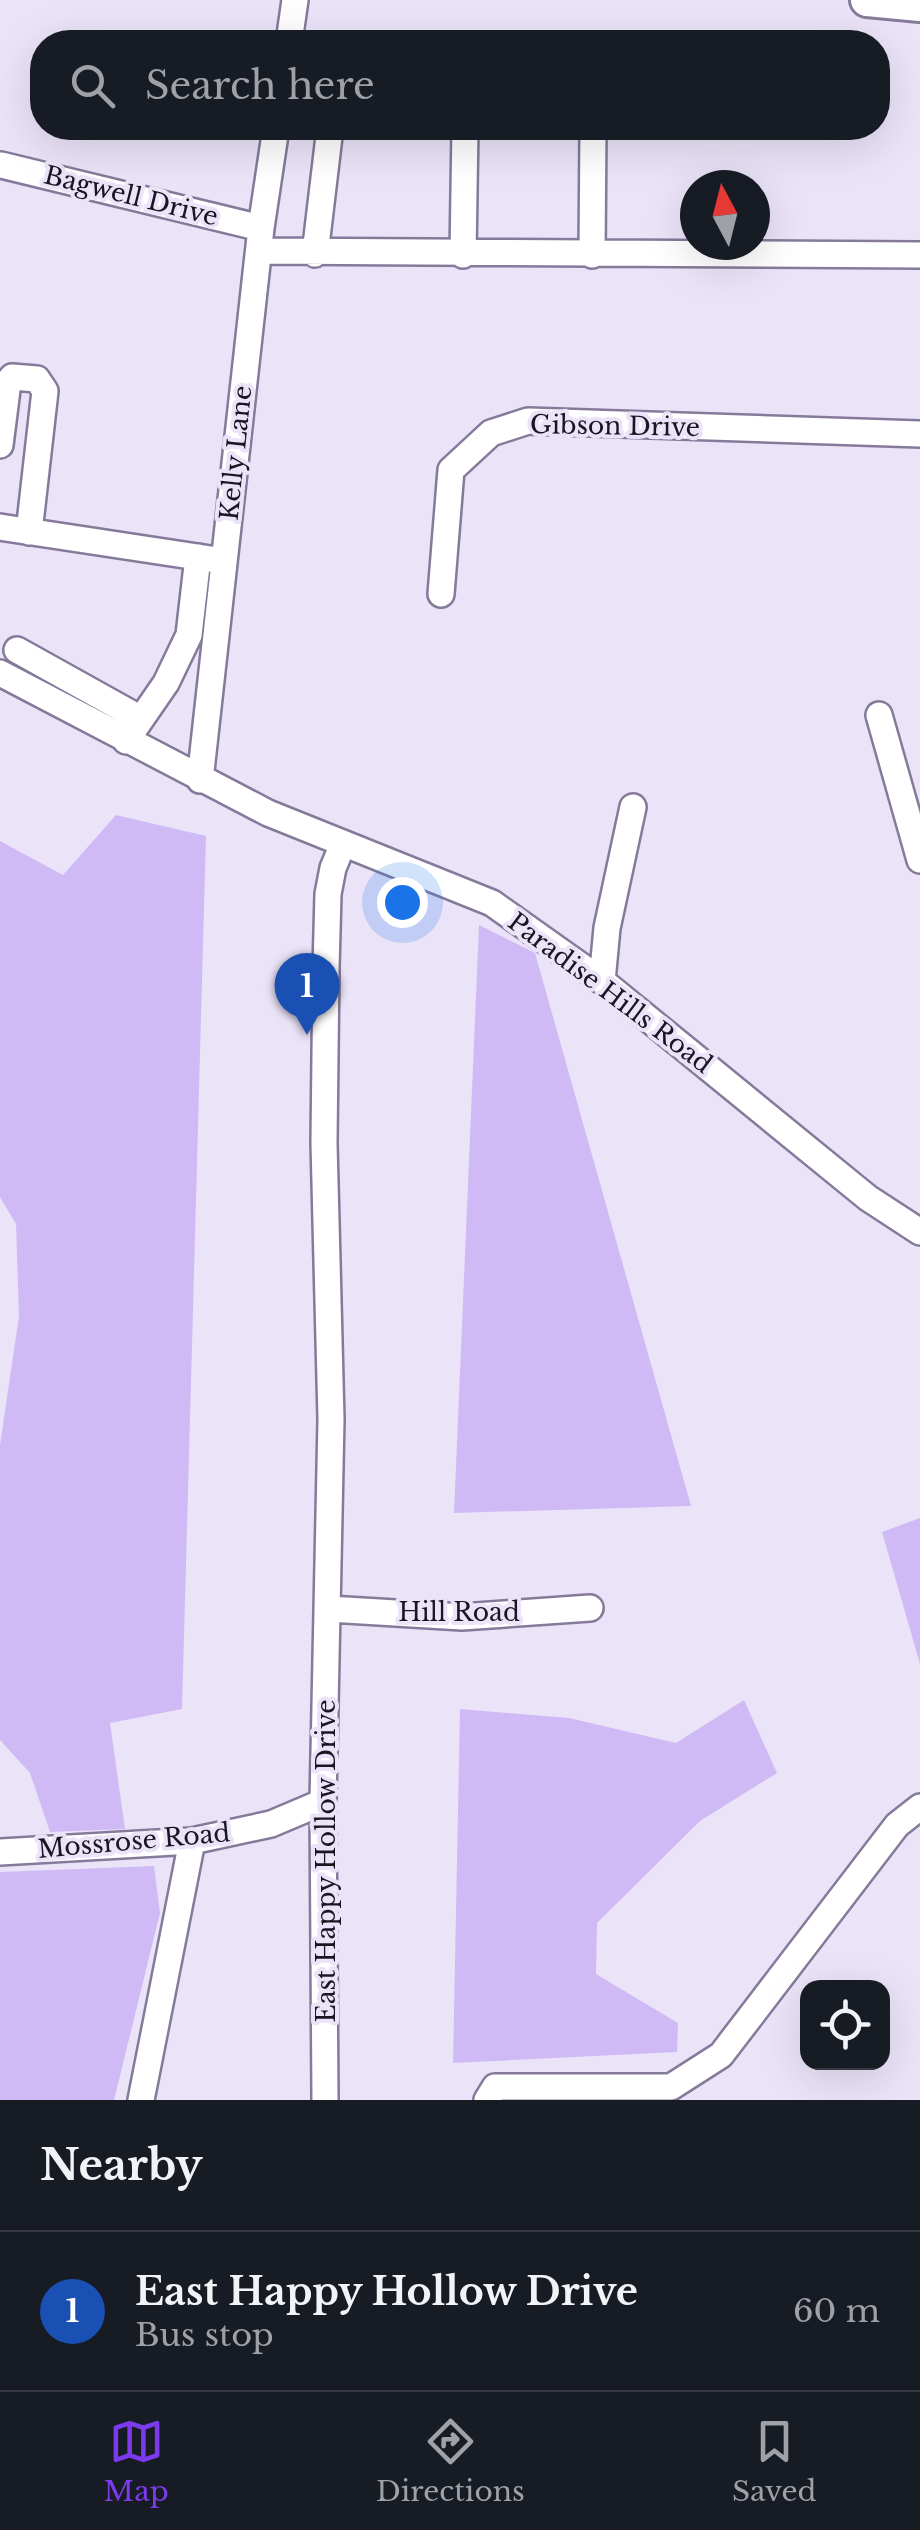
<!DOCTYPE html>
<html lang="en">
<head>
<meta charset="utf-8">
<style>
	body { margin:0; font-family:"Libre Baskerville",serif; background:#242831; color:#f1f3f6 }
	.controls { position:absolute; right:30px; bottom:30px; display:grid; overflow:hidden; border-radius:20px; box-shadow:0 10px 40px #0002 }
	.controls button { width:90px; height:90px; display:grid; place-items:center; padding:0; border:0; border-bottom:2px solid #363941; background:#171b24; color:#f1f3f6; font:50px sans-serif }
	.compass { position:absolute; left:680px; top:170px; width:90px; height:90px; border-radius:50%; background:#171b24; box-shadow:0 10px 40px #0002; rotate:353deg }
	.you { position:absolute; left:402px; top:902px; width:35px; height:35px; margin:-25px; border:8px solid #fff; border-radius:50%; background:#1a73e8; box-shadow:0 0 0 15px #1a73e833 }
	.badge { display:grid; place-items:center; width:65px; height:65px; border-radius:50%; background:#7c3aed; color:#fff; font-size:32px; font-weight:700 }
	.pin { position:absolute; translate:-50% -82px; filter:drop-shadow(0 2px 5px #0008) }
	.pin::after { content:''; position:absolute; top:52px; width:35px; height:30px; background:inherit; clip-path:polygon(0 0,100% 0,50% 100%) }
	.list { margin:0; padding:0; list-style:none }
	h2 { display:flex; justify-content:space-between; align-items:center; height:130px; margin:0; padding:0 40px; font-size:42px }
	h2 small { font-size:32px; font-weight:400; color:#9ea1a6 }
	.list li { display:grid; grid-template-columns:65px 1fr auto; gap:30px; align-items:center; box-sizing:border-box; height:160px; padding:0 40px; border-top:2px solid #363941 }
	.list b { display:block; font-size:38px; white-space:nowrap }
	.list p { margin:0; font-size:32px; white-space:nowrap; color:#9ea1a6 }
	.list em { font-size:32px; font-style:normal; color:#9ea1a6 }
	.icon { flex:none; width:55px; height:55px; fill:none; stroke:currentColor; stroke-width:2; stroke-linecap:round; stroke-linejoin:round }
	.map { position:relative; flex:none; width:920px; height:2100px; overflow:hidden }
	.search { position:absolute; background:#171b24; box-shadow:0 10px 40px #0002; left:30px; right:30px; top:30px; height:110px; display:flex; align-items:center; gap:25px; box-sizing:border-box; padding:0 35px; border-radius:40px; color:#9ea1a6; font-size:38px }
	.sheet { height:290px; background:#171b24 }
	nav { display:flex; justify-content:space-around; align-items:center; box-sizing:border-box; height:140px; border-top:2px solid #363941; background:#171b24; font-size:28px; color:#9ea1a6 }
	nav a { display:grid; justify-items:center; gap:5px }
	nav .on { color:#7c3aed }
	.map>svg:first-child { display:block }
</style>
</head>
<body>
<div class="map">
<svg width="920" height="2100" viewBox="0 0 920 2100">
	<rect width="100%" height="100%" fill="#ebe4f9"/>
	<path fill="#cfbaf6" d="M116 815 206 836 182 1709 110 1723 125 1829 50 1832 30 1773 0 1740V1445L19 1316 16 1224 0 1197V841L63 875Z
		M479 925 535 953 691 1506 454 1513Z
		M920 1518V1664L882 1532Z
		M744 1700 777 1773 700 1821 597 1923 596 1974 678 2023 677 2052 453 2063 460 1709 569 1718 676 1743Z
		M154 1866 160 1913 114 2100H0V1872Z"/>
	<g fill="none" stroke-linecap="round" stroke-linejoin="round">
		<g stroke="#857a9a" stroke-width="30">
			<path id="minor" d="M289 42 295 0
				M1 165 261 228
				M259 251 920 255
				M315 254 330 128
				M463 255 465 128
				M592 255 593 128
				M0 445 8 382 12 377 37 379 45 391 29 532
				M0 527 224 561
				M441 594 451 470 491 433 528 421 920 434
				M17 650 141 719
				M0 673 268 813 492 903 602 981 868 1198 920 1232
				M879 715 920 860
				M126 741 166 683 189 635 198 557
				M200 780 261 228 276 128
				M602 981 607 928 633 807
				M329 1609 462 1617 590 1608
				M0 1852 192 1841 271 1824 323 1802
				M141 2100 192 1841
				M325 2100 323 1802 331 1419 324 1143 326 968 328 894 333 868 343 844
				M487 2100 495 2087H671L721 2055 897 1825 920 1807"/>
		</g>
		<g stroke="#857a9a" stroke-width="38">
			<path id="major" d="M867 0 920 5"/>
		</g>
		<use href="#minor" stroke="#fff" stroke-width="25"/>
		<use href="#major" stroke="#fff" stroke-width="32"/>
	</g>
	<g text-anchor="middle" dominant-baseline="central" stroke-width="8" stroke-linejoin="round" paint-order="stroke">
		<g font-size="25" fill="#191521" stroke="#ebe4f9">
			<text transform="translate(131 196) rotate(14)">Bagwell Drive</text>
			<text transform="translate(615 426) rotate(1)">Gibson Drive</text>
			<text transform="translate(236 453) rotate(-84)">Kelly Lane</text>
			<text transform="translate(610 993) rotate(37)">Paradise Hills Road</text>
			<text x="459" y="1612">Hill Road</text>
			<text transform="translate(134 1841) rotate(-5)">Mossrose Road</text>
			<text transform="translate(326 1861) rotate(-90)">East Happy Hollow Drive</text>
		</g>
	</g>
</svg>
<div class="controls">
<button><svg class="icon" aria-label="locate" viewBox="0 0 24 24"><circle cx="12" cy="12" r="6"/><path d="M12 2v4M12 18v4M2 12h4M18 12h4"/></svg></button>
</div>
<svg class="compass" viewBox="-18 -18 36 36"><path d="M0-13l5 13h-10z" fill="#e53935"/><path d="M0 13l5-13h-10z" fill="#9ea1a6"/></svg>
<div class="you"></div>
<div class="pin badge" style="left:307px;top:1035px;background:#1a4fb4">1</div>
<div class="search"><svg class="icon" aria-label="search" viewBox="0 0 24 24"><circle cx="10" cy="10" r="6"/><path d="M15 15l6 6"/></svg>Search here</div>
</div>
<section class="sheet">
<h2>Nearby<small></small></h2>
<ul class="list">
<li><span class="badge" style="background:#1a4fb4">1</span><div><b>East Happy Hollow Drive</b><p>Bus stop</p></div><em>60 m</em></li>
</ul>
</section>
<nav>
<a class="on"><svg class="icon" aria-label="map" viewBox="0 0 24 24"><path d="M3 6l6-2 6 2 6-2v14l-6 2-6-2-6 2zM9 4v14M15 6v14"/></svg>Map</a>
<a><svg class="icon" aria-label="directions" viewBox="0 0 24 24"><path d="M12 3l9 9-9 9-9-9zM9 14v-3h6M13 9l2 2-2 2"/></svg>Directions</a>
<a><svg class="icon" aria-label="saved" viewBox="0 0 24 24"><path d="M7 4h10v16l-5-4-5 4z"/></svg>Saved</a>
</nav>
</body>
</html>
